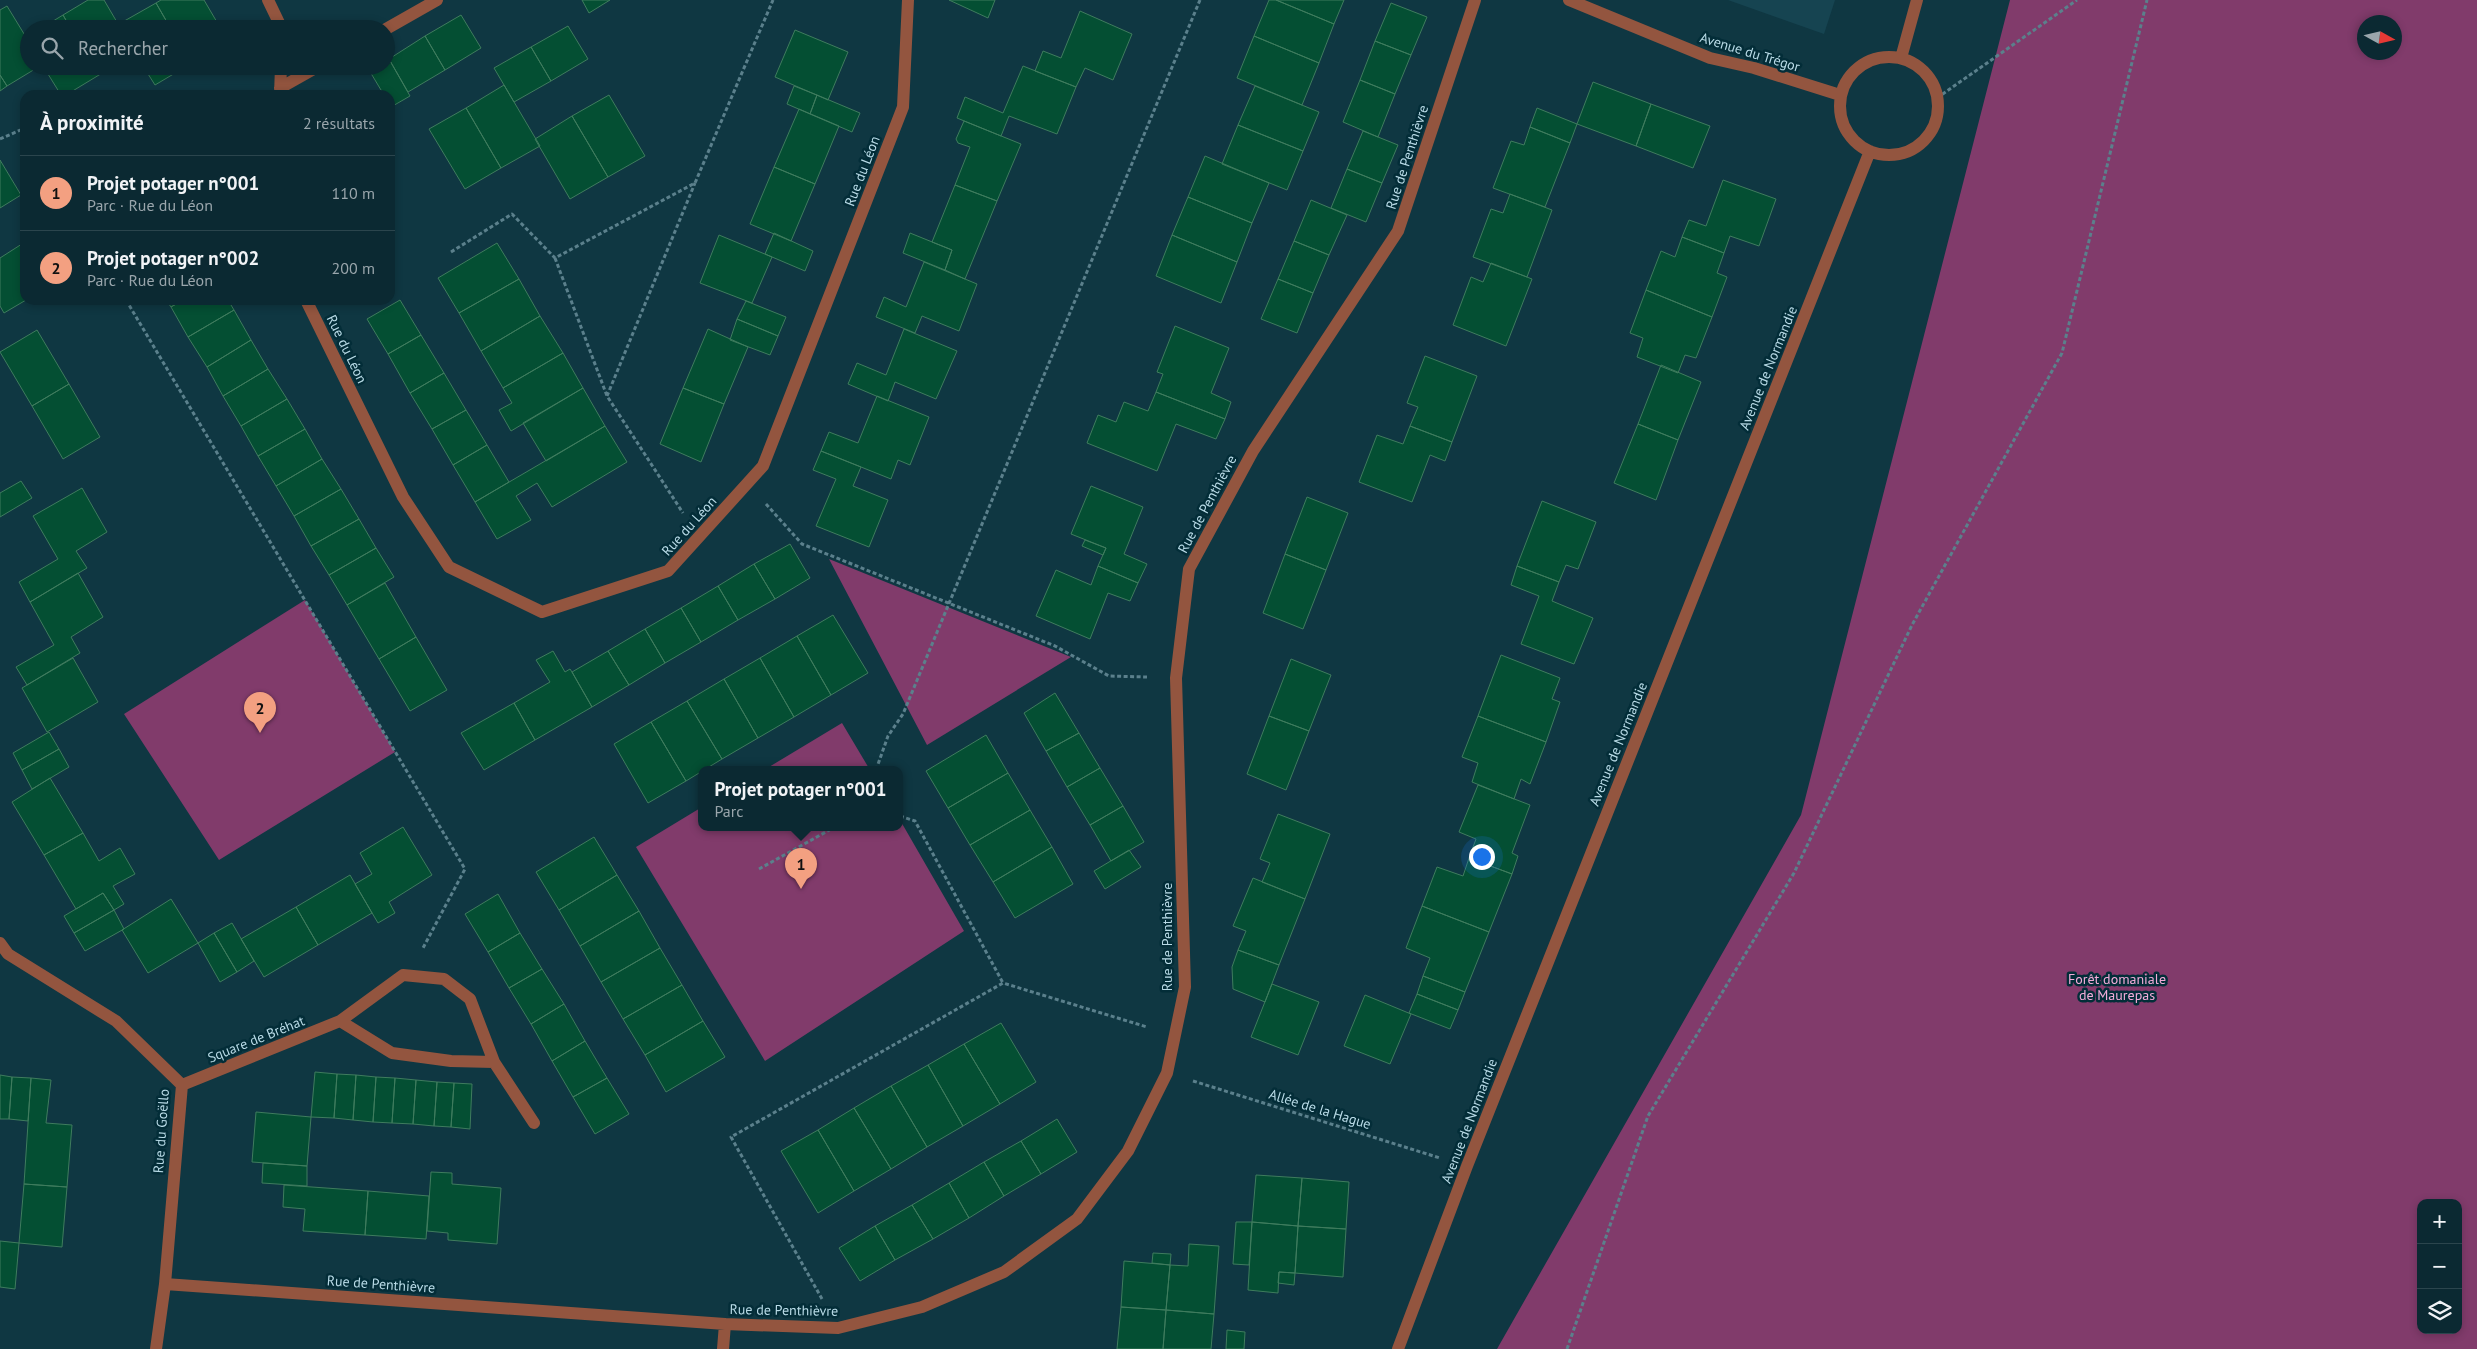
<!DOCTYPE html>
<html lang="fr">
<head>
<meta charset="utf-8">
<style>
	body { margin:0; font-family:"PT Sans",sans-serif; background:#14313a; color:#f1f3f6 }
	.controls { position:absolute; right:15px; bottom:15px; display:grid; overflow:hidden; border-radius:10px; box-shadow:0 2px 8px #0003 }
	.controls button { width:45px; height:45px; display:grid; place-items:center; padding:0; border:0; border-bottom:1px solid #2b454d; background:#0b2932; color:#f1f3f6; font:25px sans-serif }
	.compass { position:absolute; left:2357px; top:15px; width:45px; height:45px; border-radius:50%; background:#0b2932; box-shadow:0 2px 8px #0003; rotate:98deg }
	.you { position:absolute; left:1481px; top:856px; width:18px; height:18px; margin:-12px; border:4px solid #fff; border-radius:50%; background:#1a73e8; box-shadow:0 0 0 8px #1a73e833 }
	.badge { display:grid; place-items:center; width:32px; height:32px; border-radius:50%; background:#f3a081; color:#111; font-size:16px; font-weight:700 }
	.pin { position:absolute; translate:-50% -41px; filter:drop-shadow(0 1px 2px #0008) }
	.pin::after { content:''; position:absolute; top:26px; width:18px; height:15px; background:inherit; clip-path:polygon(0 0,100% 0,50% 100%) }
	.popup { position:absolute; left:698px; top:766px; width:205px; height:65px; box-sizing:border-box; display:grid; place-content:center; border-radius:10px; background:#0b2932; filter:drop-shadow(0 1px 4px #0005); font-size:16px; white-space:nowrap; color:#9aa6ac }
	.popup b { font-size:19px; color:#f1f3f6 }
	.popup::after { content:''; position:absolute; left:50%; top:100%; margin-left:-10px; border:10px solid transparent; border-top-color:#0b2932 }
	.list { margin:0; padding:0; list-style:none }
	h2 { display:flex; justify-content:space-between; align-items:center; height:65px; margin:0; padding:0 20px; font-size:21px }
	h2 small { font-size:16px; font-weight:400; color:#9aa6ac }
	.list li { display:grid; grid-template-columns:32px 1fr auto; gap:15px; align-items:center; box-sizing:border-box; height:75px; padding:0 20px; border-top:1px solid #2b454d }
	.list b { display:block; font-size:19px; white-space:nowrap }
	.list p { margin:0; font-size:16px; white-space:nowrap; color:#9aa6ac }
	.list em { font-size:16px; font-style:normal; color:#9aa6ac }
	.icon { flex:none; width:28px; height:28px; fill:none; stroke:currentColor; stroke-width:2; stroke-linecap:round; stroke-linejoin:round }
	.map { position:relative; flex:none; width:2477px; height:1349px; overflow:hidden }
	.search { position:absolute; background:#0b2932; box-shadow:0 2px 8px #0003; left:20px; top:20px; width:375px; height:55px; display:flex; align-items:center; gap:12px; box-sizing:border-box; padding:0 18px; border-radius:28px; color:#9aa6ac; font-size:19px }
	.panel { position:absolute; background:#0b2932; box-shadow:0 2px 8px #0003; left:20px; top:90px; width:375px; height:215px; border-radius:15px }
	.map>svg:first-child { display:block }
</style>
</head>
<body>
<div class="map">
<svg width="2477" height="1349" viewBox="0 0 2477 1349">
	<rect width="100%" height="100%" fill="#0f3742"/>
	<path fill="#164451" d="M1728 0H1835L1824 34Z"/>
	<path fill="#813b6b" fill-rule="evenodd" d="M2010 0H2477V1349H1497L1801 815ZM2364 22H2394V52H2364ZM2421 1203H2458V1330H2421Z
		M829 559 1071 657 927 745Z
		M305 600 395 752 219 860 124 714Z
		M842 723 870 770H764Z
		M702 807V828H900V820L964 931 765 1061 636 847Z"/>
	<path fill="#044f33" stroke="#3f7c5e" d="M88 0H104L121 29H71L63 15Z
		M161 0H204L221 29H171L156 3Z
		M582 0H610L589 13Z
		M949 0H995L988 18Z
		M1269 0H1276L1334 24 1319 63 1254 36Z
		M1276 0H1344L1334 24Z
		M156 3 171 29H121L119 24Z
		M1391 3 1427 17 1411 55 1375 41Z
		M7 6 29 42V66H40L7 86 0 75V10Z
		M1080 11 1132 34 1113 80 1085 68 1076 87 1035 71 1043 51 1061 58Z
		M63 15 71 29H40Z
		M461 15 481 48 445 70 425 36Z
		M568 26 588 59 551 81 531 47Z
		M795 30 848 52 828 100 775 77Z
		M425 36 445 70 408 92 389 59Z
		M1254 36 1319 63 1302 105 1237 78Z
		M1375 41 1411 55 1395 94 1360 80Z
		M531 47 551 81 514 102 494 68Z
		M389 59 410 96 391 107 390 95H384L369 70 375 66H386V60Z
		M43 66H94L99 75 66 95H61Z
		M94 66H114L99 75Z
		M143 66H187L155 85Z
		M1023 66 1076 87 1057 134 1009 116 1001 136 957 118 965 97 1003 113Z
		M0 75 7 86 0 91Z
		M1360 80 1395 94 1378 137 1343 122Z
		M1593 82 1651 104 1636 146 1577 124Z
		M504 85 540 146 501 168 466 108Z
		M794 86 817 95 810 114 787 104Z
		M1255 86 1319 112 1303 151 1238 125Z
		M609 95 645 156 608 177 572 116Z
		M817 95 860 113 852 132 810 114Z
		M1651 104 1710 126 1693 168 1636 146Z
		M466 108 501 168 465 189 429 129Z
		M1537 108 1577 124 1570 143 1530 127Z
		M799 109 839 126 815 184 774 167Z
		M572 116 608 177 570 199 535 139Z
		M964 121 1021 144 997 201 955 185 970 147 958 143 956 139Z
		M1238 125 1303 151 1287 190 1222 164Z
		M1530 127 1570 143 1545 207 1493 188 1511 141 1524 145Z
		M1363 131 1398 145 1382 183 1347 169Z
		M1205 156 1269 183 1252 223 1188 197Z
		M0 160 21 195 0 208Z
		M774 167 815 184 791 241 750 224Z
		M1347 169 1382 183 1366 222 1331 208Z
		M1723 180 1776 199 1759 246 1730 236 1724 253 1682 237 1689 220 1706 226Z
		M955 185 997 201 965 279 945 270 952 250 932 242Z
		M1510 194 1552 210 1527 277 1473 257 1491 209 1503 213Z
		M1188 197 1252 223 1237 262 1172 235Z
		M1311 200 1347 215 1329 255 1294 241Z
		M774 233 813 251 805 271 765 254Z
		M910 233 952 250 945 270 903 253Z
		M719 235 772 257 752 303 700 283Z
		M1172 235 1237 262 1221 303 1156 276Z
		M1682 237 1724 253 1717 273 1727 277 1712 317 1646 290 1661 251 1675 257Z
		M1294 241 1329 255 1313 293 1278 279Z
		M25 242 26 300 4 313 0 306V258Z
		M497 243 519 279 459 313 438 278Z
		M924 262 977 284 959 331 922 316 915 333 876 317 884 297 906 307Z
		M1491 263 1532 279 1506 346 1453 325 1471 277 1483 282Z
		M519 279 540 316 481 351 459 313Z
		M1278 279 1313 293 1297 333 1261 319Z
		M1646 290 1712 317 1696 358 1685 355 1678 373 1637 357 1643 338 1630 333Z
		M166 300H183L171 307Z
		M183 300H228L234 310 188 337 171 307Z
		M400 300 421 335 388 354 367 319Z
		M746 301 786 317 778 336 737 319Z
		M234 310 251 340 207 367 188 337Z
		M540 316 563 353 503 388 481 351Z
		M737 319 778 336 770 355 730 340Z
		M1175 326 1229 348 1211 393 1231 402 1225 419 1156 392 1163 374 1157 372Z
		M708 329 748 347 724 404 683 388Z
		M904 329 957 351 936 399 895 382 888 401 848 384 857 363 886 375Z
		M37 330 69 384 32 406 0 352Z
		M421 335 444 373 410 393 388 354Z
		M251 340 268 369 223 396 207 367Z
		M563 353 583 388 511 431 499 410 512 403 503 388Z
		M1425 356 1477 376 1452 442 1410 426 1418 407 1407 403Z
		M1661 365 1701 382 1678 440 1638 424Z
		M268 369 287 399 241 426 223 396Z
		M444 373 466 410 432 429 410 393Z
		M69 384 100 437 63 459 32 406Z
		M583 388 605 426 546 461 523 423Z
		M683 388 724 404 701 462 660 444Z
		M1156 392 1225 419 1216 439 1176 424 1157 471 1087 443 1098 415 1116 422 1124 402 1148 411Z
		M877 396 929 417 910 465 898 460 891 479 821 451 829 432 858 443Z
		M287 399 305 429 258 456 241 426Z
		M466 410 487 445 453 465 432 429Z
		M1638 424 1678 440 1656 500 1614 483Z
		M605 426 627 462 552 507 537 483 516 496 531 520 497 539 475 502Z
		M1410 426 1452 442 1445 461 1430 455 1412 502 1359 482 1377 435 1403 444Z
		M305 429 322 459 276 486 258 456Z
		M487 445 509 482 475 502 453 465Z
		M821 451 861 467 853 486 888 500 869 547 816 526 836 479 813 470Z
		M322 459 341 489 294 516 276 486Z
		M21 481 32 498 0 517V493Z
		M1091 486 1143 507 1124 554 1147 564 1138 583 1098 566 1106 548 1071 534Z
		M82 488 107 532 76 551 87 568 30 602 19 582 58 559 33 516Z
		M341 489 359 519 311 546 294 516Z
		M1307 497 1348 513 1326 570 1285 554Z
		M1542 501 1596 522 1578 569 1566 565 1559 582 1517 566Z
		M359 519 376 548 329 575 311 546Z
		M1085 540 1106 548 1103 555 1082 546Z
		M790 544 810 578 775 599 754 564Z
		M376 548 394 577 347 605 329 575Z
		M1285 554 1326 570 1303 629 1263 613Z
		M754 564 775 599 738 620 718 586Z
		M1098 566 1138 583 1130 601 1108 593 1090 639 1036 616 1056 570 1091 585Z
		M1517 566 1559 582 1552 601 1593 618 1574 664 1521 644 1539 596 1511 585Z
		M78 573 103 617 71 637 80 653 27 685 16 667 54 645 30 602Z
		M385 583 416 637 379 659 347 605Z
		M718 586 738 620 701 642 681 608Z
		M681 608 701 642 665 663 645 629Z
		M833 615 868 673 831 695 797 636Z
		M645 629 665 663 629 685 608 651Z
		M797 636 831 695 794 717 760 658Z
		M416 637 447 690 410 711 379 659Z
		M553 651 565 672 570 669 572 672 592 707 535 740 514 703 550 682 536 660Z
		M608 651 629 685 592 707 572 672Z
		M1501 655 1560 678 1552 699 1560 702 1546 742 1478 716Z
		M73 658 98 702 47 732 22 688Z
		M760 658 794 717 758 738 724 679Z
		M1291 659 1331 675 1309 731 1269 716Z
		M724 679 758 738 722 759 687 701Z
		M1055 693 1079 733 1046 751 1024 713Z
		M687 701 722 759 686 781 651 722Z
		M514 703 535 740 484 770 461 733Z
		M1269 716 1309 731 1286 790 1247 774Z
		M1478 716 1546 742 1530 784 1521 779 1514 799 1472 782 1478 763 1462 757Z
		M651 722 686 781 648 803 614 744Z
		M49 732 59 749 22 770 13 753Z
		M1079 733 1100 768 1067 787 1046 751Z
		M986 735 1008 773 948 808 926 771Z
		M59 749 69 767 32 789 22 770Z
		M1100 768 1123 806 1090 825 1067 787Z
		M1008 773 1030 810 970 845 948 808Z
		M50 778 83 833 44 855 12 802Z
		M1478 785 1530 805 1512 853 1518 856 1512 874 1469 858 1476 839 1459 832Z
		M1123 806 1144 842 1111 861 1090 825Z
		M1030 810 1052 847 993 882 970 845Z
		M1278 814 1330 834 1305 899 1262 882 1270 863 1260 859Z
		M403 827 432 875 389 902 395 913 378 923 355 884 372 874 360 853Z
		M83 833 99 861 120 848 135 874 113 886 124 904 114 910 103 893 76 909 44 855Z
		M594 837 617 875 559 910 536 872Z
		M1052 847 1073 884 1015 918 993 882Z
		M1129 850 1141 867 1105 889 1094 871Z
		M1469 858 1512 874 1489 932 1422 906 1437 867 1463 876Z
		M350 875 372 913 318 945 296 907Z
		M617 875 639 911 580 946 559 910Z
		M1253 878 1305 899 1279 965 1238 950 1246 931 1233 926Z
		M103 893 114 910 74 933 64 916Z
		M498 894 520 933 488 952 465 914Z
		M171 899 198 943 148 973 122 930Z
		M1422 906 1489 932 1465 992 1423 976 1430 958 1406 948Z
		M296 907 318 945 264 977 241 939Z
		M114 910 124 929 85 951 74 933Z
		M639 911 660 948 601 982 580 946Z
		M232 923 254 961 237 972 214 933Z
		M214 933 237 972 220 982 198 943Z
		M520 933 542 969 509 988 488 952Z
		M660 948 682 985 623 1019 601 982Z
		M1238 950 1279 965 1265 1002 1233 989 1232 967Z
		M542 969 564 1004 531 1024 509 988Z
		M1423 976 1465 992 1458 1010 1417 994Z
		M1272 984 1319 1002 1298 1055 1251 1037Z
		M682 985 703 1021 645 1055 623 1019Z
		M1417 994 1458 1010 1450 1029 1409 1013Z
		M1365 995 1411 1014 1390 1064 1344 1046Z
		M564 1004 585 1041 552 1061 531 1024Z
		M703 1021 725 1057 666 1092 645 1055Z
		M1001 1023 1036 1082 1000 1104 964 1044Z
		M585 1041 607 1078 573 1097 552 1061Z
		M964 1044 1000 1104 963 1126 928 1065Z
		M928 1065 963 1126 927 1147 891 1086Z
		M315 1072 337 1074 334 1118 311 1117Z
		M337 1074 356 1075 353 1120 334 1118Z
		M0 1075 12 1077 9 1119H0Z
		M356 1075 376 1077 373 1122 353 1120Z
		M12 1077 31 1078 28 1121 9 1119Z
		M376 1077 395 1078 392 1123 373 1122Z
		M31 1078 51 1080 46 1123 72 1125 67 1187 24 1184Z
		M395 1078 416 1080 413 1124 392 1123Z
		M607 1078 629 1114 595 1134 573 1097Z
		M416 1080 437 1082 434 1126 413 1124Z
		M437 1082 454 1083 451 1127 434 1126Z
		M454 1083 472 1084 470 1129 451 1127Z
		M891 1086 927 1147 891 1169 854 1108Z
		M854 1108 891 1169 854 1191 818 1130Z
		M256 1112 311 1117 307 1166 252 1162Z
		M1057 1119 1077 1152 1041 1174 1021 1141Z
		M818 1130 854 1191 818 1213 781 1151Z
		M1021 1141 1041 1174 1004 1196 984 1162Z
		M984 1162 1004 1196 969 1218 949 1183Z
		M263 1163 307 1166V1186L262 1183Z
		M431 1172 452 1173V1184L501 1188 497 1244 448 1240V1233L427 1231Z
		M1256 1175 1302 1178 1298 1226 1252 1222Z
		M1302 1178 1349 1182 1346 1229 1298 1226Z
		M949 1183 969 1218 933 1239 912 1205Z
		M24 1184 67 1187 62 1247 19 1243Z
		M284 1185 368 1191 365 1235 303 1231 305 1209 283 1207Z
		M368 1191 429 1196 426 1239 365 1235Z
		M912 1205 933 1239 895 1260 875 1226Z
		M1236 1222H1252L1249 1265 1233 1264Z
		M1252 1222 1298 1226 1295 1273 1279 1272 1278 1293 1248 1290Z
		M875 1226 895 1260 860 1281 839 1248Z
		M1298 1226 1346 1229 1343 1277 1295 1273Z
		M0 1241 19 1243 15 1289 0 1287Z
		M1189 1244 1219 1246 1214 1314 1166 1310 1170 1265 1188 1266Z
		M1153 1253 1171 1254 1170 1265 1152 1263Z
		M1124 1261 1170 1265 1166 1310 1121 1307Z
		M1279 1272 1295 1273 1294 1285 1278 1283Z
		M1121 1307 1166 1310 1163 1349H1117Z
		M1166 1310 1214 1314 1211 1349H1163Z
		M1227 1330 1245 1332 1244 1349H1226Z"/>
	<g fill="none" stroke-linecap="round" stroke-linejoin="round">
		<path stroke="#5b808c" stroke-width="3" stroke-dasharray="4 2.5" stroke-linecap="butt" d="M1937 98 2077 0
			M0 139 25 128
			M451 252 512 214 555 258 695 183 773 0
			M555 258 607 396 683 513
			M126 300 465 869 423 948
			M607 396 695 183
			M766 504 802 544 1055 646 1109 676 1147 677
			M876 770 888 736 903 714 1200 0
			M900 816 915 821 1003 983
			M759 869 833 828
			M1193 1081 1440 1158
			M822 1299 731 1137 1003 983 1147 1027
			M1567 1349 1648 1116 1794 873 1912 625 2062 353 2147 0"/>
		<path stroke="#93553f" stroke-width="12" d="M268 0 282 29
			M1569 0 1710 58 1754 68 1840 95
			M386 29 437 0
			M1840 106a49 49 0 1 1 98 0a49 49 0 1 1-98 0Z
			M1901 58 1917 0
			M280 88 319 66
			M280 95 281 66
			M306 300 403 497 449 567 542 612 668 571 763 466 903 107 908 0
			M0 943 8 954 116 1021 182 1085 165 1284 156 1349
			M340 1021 403 975 444 979 470 999 494 1062
			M182 1085 340 1021 392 1053 451 1061 494 1062 534 1123
			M165 1284 725 1324 838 1328 922 1307 1004 1272 1077 1219 1128 1151 1167 1073 1185 987 1176 678 1189 569 1253 451 1398 231 1475 0
			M723 1349 725 1324
			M1398 1349 1467 1166 1870 151"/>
	</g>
	<g text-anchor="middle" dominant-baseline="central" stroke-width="5" stroke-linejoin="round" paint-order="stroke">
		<g font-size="14" fill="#b9dbe7" stroke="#032d38">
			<text transform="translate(1750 52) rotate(17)">Avenue du Trégor</text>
			<text transform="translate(1407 157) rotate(-72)">Rue de Penthièvre</text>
			<text transform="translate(862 171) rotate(-69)">Rue du Léon</text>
			<text transform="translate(347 349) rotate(64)">Rue du Léon</text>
			<text transform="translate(1768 368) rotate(-68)">Avenue de Normandie</text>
			<text transform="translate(1207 504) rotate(-62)">Rue de Penthièvre</text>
			<text transform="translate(689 526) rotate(-48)">Rue du Léon</text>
			<text transform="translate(1618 744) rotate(-68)">Avenue de Normandie</text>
			<text transform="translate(1167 937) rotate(-90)">Rue de Penthièvre</text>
			<text transform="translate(256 1039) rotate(-22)">Square de Bréhat</text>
			<text transform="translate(1320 1109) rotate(17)">Allée de la Hague</text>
			<text transform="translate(1469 1121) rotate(-69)">Avenue de Normandie</text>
			<text transform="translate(161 1131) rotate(-86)">Rue du Goëllo</text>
			<text transform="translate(381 1284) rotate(4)">Rue de Penthièvre</text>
			<text transform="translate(784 1310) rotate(1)">Rue de Penthièvre</text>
		</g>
		<g font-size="14" fill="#f3acd9" stroke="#032d38">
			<text x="2117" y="979">Forêt domaniale<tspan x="2117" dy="16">de Maurepas</tspan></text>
		</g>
	</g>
</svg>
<div class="controls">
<button>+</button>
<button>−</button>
<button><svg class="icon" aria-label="layers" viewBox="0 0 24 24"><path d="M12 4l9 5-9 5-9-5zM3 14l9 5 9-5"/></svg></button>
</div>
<svg class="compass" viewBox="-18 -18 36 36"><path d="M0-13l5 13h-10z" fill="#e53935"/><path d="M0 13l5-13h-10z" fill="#9aa6ac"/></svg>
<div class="you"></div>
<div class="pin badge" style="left:801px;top:889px">1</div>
<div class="popup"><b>Projet potager n°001</b>Parc</div>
<div class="pin badge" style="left:260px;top:733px">2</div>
<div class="search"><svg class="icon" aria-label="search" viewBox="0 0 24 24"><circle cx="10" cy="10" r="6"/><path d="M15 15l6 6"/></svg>Rechercher</div>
<section class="panel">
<h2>À proximité<small>2 résultats</small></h2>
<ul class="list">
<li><span class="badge">1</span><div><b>Projet potager n°001</b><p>Parc · Rue du Léon</p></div><em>110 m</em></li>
<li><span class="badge">2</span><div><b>Projet potager n°002</b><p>Parc · Rue du Léon</p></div><em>200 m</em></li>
</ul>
</section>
</div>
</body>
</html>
